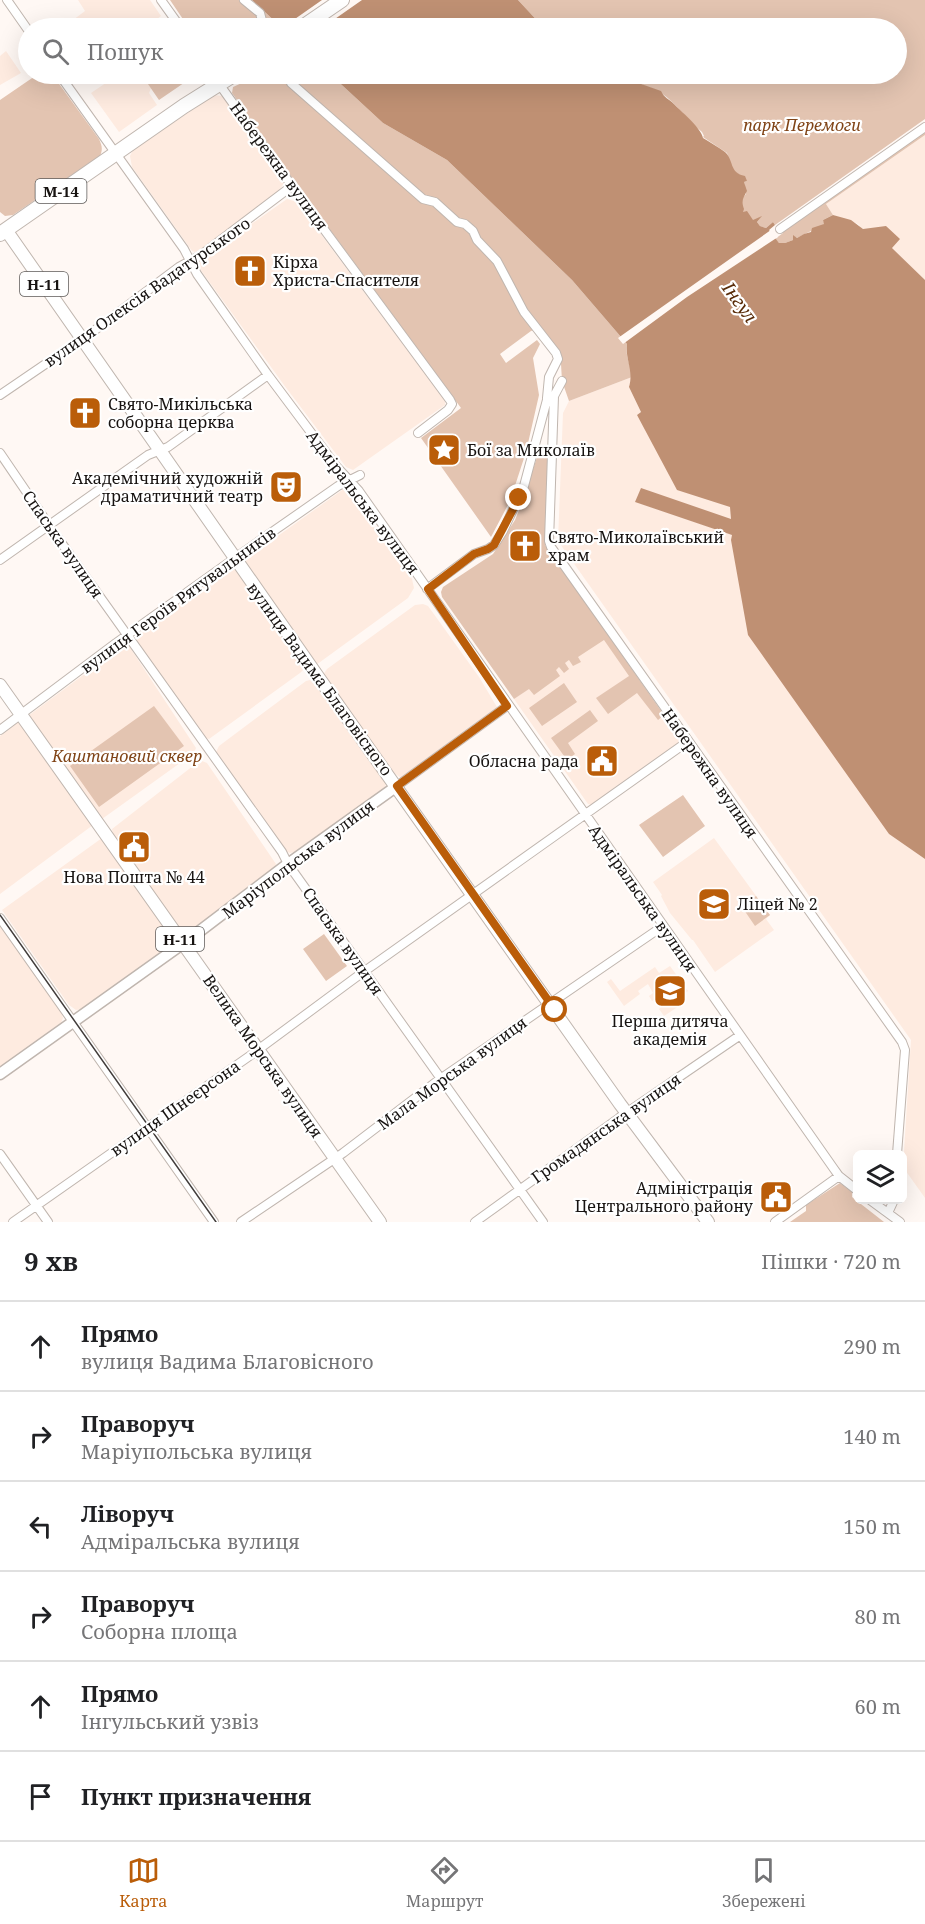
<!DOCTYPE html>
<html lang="uk">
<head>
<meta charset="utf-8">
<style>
	body { margin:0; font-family:"Noto Serif",serif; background:#f6f6f6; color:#202124 }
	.controls { position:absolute; right:18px; bottom:18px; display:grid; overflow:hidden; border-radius:9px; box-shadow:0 6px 24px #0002 }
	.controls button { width:54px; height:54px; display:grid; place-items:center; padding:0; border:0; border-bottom:2px solid #e0e0e0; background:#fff; color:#202124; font:30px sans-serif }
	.stop { position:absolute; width:18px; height:18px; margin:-14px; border:4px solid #ba5d09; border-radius:50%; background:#fff }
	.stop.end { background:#ba5d09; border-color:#fff; box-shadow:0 2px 6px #0008 }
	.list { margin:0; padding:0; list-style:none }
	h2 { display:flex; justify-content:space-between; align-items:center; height:78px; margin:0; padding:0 24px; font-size:26px }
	h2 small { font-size:20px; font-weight:400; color:#757577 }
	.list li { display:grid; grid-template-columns:39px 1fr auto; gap:18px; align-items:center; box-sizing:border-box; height:90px; padding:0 24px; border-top:2px solid #e0e0e0 }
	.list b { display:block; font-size:22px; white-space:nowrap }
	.list p { margin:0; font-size:20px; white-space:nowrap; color:#757577 }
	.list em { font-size:20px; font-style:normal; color:#757577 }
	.icon { flex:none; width:33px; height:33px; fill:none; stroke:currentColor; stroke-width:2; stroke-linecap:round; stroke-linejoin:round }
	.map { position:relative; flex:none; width:925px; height:1222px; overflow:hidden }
	.search { position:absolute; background:#fff; box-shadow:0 6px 24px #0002; left:18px; right:18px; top:18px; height:66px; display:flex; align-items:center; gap:15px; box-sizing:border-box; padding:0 21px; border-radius:33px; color:#757577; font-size:22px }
	.sheet { height:618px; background:#fff }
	nav { display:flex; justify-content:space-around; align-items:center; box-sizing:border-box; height:84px; border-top:2px solid #e0e0e0; background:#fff; font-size:16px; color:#757577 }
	nav a { display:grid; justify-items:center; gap:3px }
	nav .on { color:#ba5d09 }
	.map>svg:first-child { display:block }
</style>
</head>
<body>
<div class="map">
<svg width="925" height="1222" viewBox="0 0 925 1222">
	<rect width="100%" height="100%" fill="#fff8f4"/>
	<path fill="#feebe0" d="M78 0H150L161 16 152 23 155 28H73L69 23 85 11Z
		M6 51 21 73 0 85V56Z
		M119 74H141L151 88 149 93 157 105 119 132 91 93Z
		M214 95 222 96 228 102 285 181 272 202 202 250 195 252 192 251 132 167 130 156 133 150Z
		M925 135V280L892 248 862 229 858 224 833 215 826 204Z
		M287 199 297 202 445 401V405L353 470 346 467 284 385 200 269 198 263 200 260Z
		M632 377 629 387 641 412 637 415 731 507V520L642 489 636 502 733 535 889 834 925 859V1198L903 1167 911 1040 558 541 563 413 569 401Z
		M345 488 412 579 414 588 408 598 316 665 245 565V561L247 558Z
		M232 568 237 570 305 668 300 673 209 739 206 738 136 640 135 635 137 632 227 569Z
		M423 604 428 606 436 617 479 677 497 707 495 710 401 778 394 773 323 675 327 669 415 605Z
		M607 633 680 740 677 745 592 805 588 804 514 699Z
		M125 644 129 646 196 748 194 753 102 819 28 716Z
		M310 680 317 685 386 783 385 788 295 852 290 853 285 851 216 752 219 746 306 681Z
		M17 723H20L93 825 0 894V736Z
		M202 761 207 763 276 864 274 869 189 933 181 931 178 926 113 835 112 829 198 762Z
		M102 838 171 935 172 941 167 948 84 1009 76 1010 69 1005 2 910Z
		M714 838 770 915 766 919 774 930 715 972 693 940H692L670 913 661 896 662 895 653 882Z
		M0 926 61 1012 63 1018 59 1028 0 1070Z
		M670 966 688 991 675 1000 679 1006 664 1016 659 1009 665 1004 660 996 652 1001 649 996 653 993 648 984 638 991 640 994 624 1006 607 982 611 979 620 991 655 967 659 973Z"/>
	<path fill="#e3c4b1" d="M170 0H252L282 28H189Z
		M518 0H925V119L775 225 773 222 766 228 760 226 757 222 761 217 753 221 742 212V198L746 194 744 182 747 181 732 169 727 153 703 137 704 136 702 132C684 117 670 93 648 87 641 85 637 80 630 80L624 74H896V28H544Z
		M38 74H52L99 139C102 146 103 149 100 156L13 215 5 216 0 212V100Z
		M141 74H197L159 100Z
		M240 74H330L383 123 447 160 572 280 627 344C625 358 631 364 632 377L569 401 562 381 561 364 557 350 539 328 531 331 500 354 506 363 537 340 540 344 533 358 539 395 526 452 510 501 491 537 421 438 461 408 295 182 232 93 233 87 246 81Z
		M925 131V135L826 204 833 215 823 220 825 224 797 238 793 236V240L785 243H779L775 239 783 233 782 231Z
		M541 445 549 446 545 545 664 715 658 720 637 693 608 714 596 698 629 676 604 640 578 657 581 662 573 666 569 660 565 663 569 669 564 673 559 667 556 670 560 676 534 695 529 689 514 699 442 597 441 592 443 587 493 554 515 520 523 500Z
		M564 683 577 702 542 726 529 708Z
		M154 706 184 746 99 807 70 766Z
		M590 710 598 721 568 743 575 754 567 760 551 738Z
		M683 795 705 826 663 857 639 825Z
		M756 896 770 915 755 926 742 907Z
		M324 934 347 966 326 981 303 949Z
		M840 1183 852 1192V1197L884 1222H790L806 1211V1205Z"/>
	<path fill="#bf9073" d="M252 0H518L544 28H282Z
		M330 74H624L630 80 661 91C664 98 669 99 674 104 684 114 701 128 703 138 710 142 718 147 725 152 734 160 729 173 745 176L747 181 744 182 747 191C743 198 741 201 744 209L743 212 747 211 753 220 762 216 757 222 760 226 766 228 773 222 775 225 769 230 779 243H785L793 240V235L797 238 804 234 811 232 812 228 824 224 823 220 833 215 851 220 863 229 886 226 900 239 892 248 925 280V859L889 834 748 635 731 540 732 535 635 502 641 488 731 519 730 507 677 490 637 415 641 412 629 387C634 370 625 360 627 344L572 280 447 160 383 123Z"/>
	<path fill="#fff8f4" d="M322 0H362L322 28H282Z
		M778 225 773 231 778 237 687 297 623 344 618 338Z"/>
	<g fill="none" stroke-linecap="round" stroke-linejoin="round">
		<g stroke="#c0b6af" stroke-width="10">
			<path id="street" d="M7 0 28 30
				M161 0 181 28
				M244 0 260 13 264 28
				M59 74 184 249 197 274 268 375 336 466 359 491 834 1169 839 1176 858 1191
				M212 74 292 186 450 400 452 404 448 410 418 433
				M287 74 291 83 423 199 435 202 457 222 465 224 473 231 477 240 497 261 524 312 556 353 558 359 549 377 547 398
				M780 229 925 127
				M562 381 554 396 549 541 551 547 902 1042 905 1050 897 1154
				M0 395 91 333 179 267 201 255 292 186
				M0 453 53 531 282 852 288 864 543 1222
				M0 560 148 455 168 447 268 375
				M427 589 474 554 488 549 494 545 503 531 524 486 548 396
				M0 730 116 643 235 558 338 486 360 475
				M397 786 507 706
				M0 918 214 1222
				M0 1154 48 1222
				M870 1200 900 1222
				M888 1213 894 1200
				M13 1222 251 1055 355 978 687 742
				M241 1222 343 1153 440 1079 663 926
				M475 1222 619 1118 739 1036
				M775 1222 839 1176"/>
		</g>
		<g stroke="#c0b6af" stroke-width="13">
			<path id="secondary" d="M0 1074 192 937 288 864 397 786"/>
		</g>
		<g stroke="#c0b6af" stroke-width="14">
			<path id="primary" d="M6 230 314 671 620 1104 708 1222
				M0 685 380 1222"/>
		</g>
		<g stroke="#c0b6af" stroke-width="16">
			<path id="highway" d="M301 28 342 0
				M0 234 184 106 235 74"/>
		</g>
		<use href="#street" stroke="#fff" stroke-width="8"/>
		<use href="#secondary" stroke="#fff" stroke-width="10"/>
		<use href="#primary" stroke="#fff" stroke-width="12"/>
		<use href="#highway" stroke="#fff" stroke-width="14"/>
		<path stroke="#423d3b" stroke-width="1.5" d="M0 915 216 1222"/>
	</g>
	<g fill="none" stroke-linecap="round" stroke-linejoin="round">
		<path stroke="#ba5d09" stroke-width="8" d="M519 498 494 545 488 549 474 554 428 589 507 706 397 786 555 1010"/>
	</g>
	<defs>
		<g id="church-square" transform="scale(1.725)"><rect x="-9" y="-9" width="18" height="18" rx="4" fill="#ba5d09" stroke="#fff"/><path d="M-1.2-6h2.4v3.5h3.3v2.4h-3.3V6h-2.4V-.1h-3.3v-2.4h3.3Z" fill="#fff"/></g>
		<g id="sight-square" transform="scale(1.725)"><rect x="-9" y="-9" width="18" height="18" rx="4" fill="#ba5d09" stroke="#fff"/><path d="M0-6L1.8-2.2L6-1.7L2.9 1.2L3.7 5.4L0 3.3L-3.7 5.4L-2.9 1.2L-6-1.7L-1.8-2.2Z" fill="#fff"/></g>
		<g id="theatre-square" transform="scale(1.725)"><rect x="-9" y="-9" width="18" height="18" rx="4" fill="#ba5d09" stroke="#fff"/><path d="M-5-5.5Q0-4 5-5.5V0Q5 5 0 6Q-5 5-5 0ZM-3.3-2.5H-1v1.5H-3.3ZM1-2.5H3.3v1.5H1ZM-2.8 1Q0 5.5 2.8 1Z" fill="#fff"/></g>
		<g id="civic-square" transform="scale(1.725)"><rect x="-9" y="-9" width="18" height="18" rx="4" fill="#ba5d09" stroke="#fff"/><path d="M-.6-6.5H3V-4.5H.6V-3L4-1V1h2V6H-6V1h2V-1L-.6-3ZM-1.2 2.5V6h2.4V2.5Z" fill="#fff"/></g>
		<g id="school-square" transform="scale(1.725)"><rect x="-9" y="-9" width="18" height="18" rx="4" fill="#ba5d09" stroke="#fff"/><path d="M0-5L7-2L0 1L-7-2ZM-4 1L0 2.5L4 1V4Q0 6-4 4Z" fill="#fff"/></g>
	</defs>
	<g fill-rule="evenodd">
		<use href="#church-square" x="250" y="271"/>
		<use href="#church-square" x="85" y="413"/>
		<use href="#sight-square" x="444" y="450"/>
		<use href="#theatre-square" x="286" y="487"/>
		<use href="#church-square" x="525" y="546"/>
		<use href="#civic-square" x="602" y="761"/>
		<use href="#civic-square" x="134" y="847"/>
		<use href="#school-square" x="714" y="904"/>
		<use href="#school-square" x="670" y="991"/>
		<use href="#civic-square" x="776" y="1197"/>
	</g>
	<g text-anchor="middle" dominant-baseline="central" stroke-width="4.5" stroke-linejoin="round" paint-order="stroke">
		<g fill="#fff" stroke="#5d5a58" stroke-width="1.5">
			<rect x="35.5" y="179" width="51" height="24" rx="4.5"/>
			<rect x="20" y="272" width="48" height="24" rx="4.5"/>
			<rect x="156" y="927" width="48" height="24" rx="4.5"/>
		</g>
		<g font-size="15" font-weight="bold" fill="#171311">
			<text x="61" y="191">М-14</text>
			<text x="44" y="284">Н-11</text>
			<text x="180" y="939">Н-11</text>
		</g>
		<g font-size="16" font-style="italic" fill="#804417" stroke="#fff">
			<text x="802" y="125">парк Перемоги</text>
			<text x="127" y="756">Каштановий сквер</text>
		</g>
		<g font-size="16" fill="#171311" stroke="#fff">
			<text transform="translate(279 166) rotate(54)">Набережна вулиця</text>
			<text transform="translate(147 292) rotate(-35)">вулиця Олексія Вадатурського</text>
			<text transform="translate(363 502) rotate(53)">Адміральська вулиця</text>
			<text transform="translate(63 544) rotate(55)">Спаська вулиця</text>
			<text transform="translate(178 600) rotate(-36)">вулиця Героїв Рятувальників</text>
			<text transform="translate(320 679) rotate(54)">вулиця Вадима Благовісного</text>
			<text transform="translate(710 773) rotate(55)">Набережна вулиця</text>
			<text transform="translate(298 859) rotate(-37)">Маріупольська вулиця</text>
			<text transform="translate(643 898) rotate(55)">Адміральська вулиця</text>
			<text transform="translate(343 941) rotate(55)">Спаська вулиця</text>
			<text transform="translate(263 1056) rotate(55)">Велика Морська вулиця</text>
			<text transform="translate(452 1073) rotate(-36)">Мала Морська вулиця</text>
			<text transform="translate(175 1108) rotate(-35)">вулиця Шнеєрсона</text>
			<text transform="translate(606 1128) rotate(-35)">Громадянська вулиця</text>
		</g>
		<g font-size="16" fill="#171311" stroke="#fff" text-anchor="start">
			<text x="273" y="262">Кірха<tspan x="273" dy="18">Христа-Спасителя</tspan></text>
			<text x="108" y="404">Свято-Микільська<tspan x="108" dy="18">соборна церква</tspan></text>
			<text x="467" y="450">Бої за Миколаїв</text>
			<text x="263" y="478" text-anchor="end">Академічний художній<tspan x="263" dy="18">драматичний театр</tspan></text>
			<text x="548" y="537">Свято-Миколаївський<tspan x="548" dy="18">храм</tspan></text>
			<text x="579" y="761" text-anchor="end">Обласна рада</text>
			<text x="134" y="877" text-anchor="middle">Нова Пошта № 44</text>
			<text x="737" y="904">Ліцей № 2</text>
			<text x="670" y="1021" text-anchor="middle">Перша дитяча<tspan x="670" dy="18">академія</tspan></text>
			<text x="753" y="1188" text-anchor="end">Адміністрація<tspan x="753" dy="18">Центрального району</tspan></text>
		</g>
		<g font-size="18" font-style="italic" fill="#592c09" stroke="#fff">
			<text transform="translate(740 302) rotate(54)">Інгул</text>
		</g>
	</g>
</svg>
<div class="controls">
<button><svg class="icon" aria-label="layers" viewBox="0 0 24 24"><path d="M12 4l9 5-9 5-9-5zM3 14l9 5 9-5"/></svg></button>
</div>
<div class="stop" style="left:555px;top:1010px"></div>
<div class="stop end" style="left:519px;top:498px"></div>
<div class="search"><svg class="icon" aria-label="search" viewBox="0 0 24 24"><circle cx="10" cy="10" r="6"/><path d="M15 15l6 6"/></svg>Пошук</div>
</div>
<section class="sheet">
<h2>9 хв<small>Пішки · 720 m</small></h2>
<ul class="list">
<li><svg class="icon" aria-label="ahead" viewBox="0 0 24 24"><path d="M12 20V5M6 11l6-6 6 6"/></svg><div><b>Прямо</b><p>вулиця Вадима Благовісного</p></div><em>290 m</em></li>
<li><svg class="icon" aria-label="right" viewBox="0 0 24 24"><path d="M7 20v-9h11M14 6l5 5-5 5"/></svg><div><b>Праворуч</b><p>Маріупольська вулиця</p></div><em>140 m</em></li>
<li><svg class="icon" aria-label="left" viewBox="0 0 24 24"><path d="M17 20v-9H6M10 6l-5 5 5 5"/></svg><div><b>Ліворуч</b><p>Адміральська вулиця</p></div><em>150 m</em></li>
<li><svg class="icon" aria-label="right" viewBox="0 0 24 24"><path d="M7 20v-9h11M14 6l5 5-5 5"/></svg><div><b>Праворуч</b><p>Соборна площа</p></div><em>80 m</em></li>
<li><svg class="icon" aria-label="ahead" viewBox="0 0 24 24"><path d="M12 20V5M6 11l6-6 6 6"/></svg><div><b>Прямо</b><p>Інгульський узвіз</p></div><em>60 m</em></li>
<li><svg class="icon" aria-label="arrive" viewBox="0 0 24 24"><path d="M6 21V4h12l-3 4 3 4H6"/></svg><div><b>Пункт призначення</b></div></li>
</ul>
</section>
<nav>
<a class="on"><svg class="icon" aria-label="map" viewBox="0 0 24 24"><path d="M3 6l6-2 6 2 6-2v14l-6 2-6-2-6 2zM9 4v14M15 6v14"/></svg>Карта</a>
<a><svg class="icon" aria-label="directions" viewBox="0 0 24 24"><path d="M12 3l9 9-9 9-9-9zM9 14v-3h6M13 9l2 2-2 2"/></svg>Маршрут</a>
<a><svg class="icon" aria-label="saved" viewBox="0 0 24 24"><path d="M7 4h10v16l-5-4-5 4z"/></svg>Збережені</a>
</nav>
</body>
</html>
